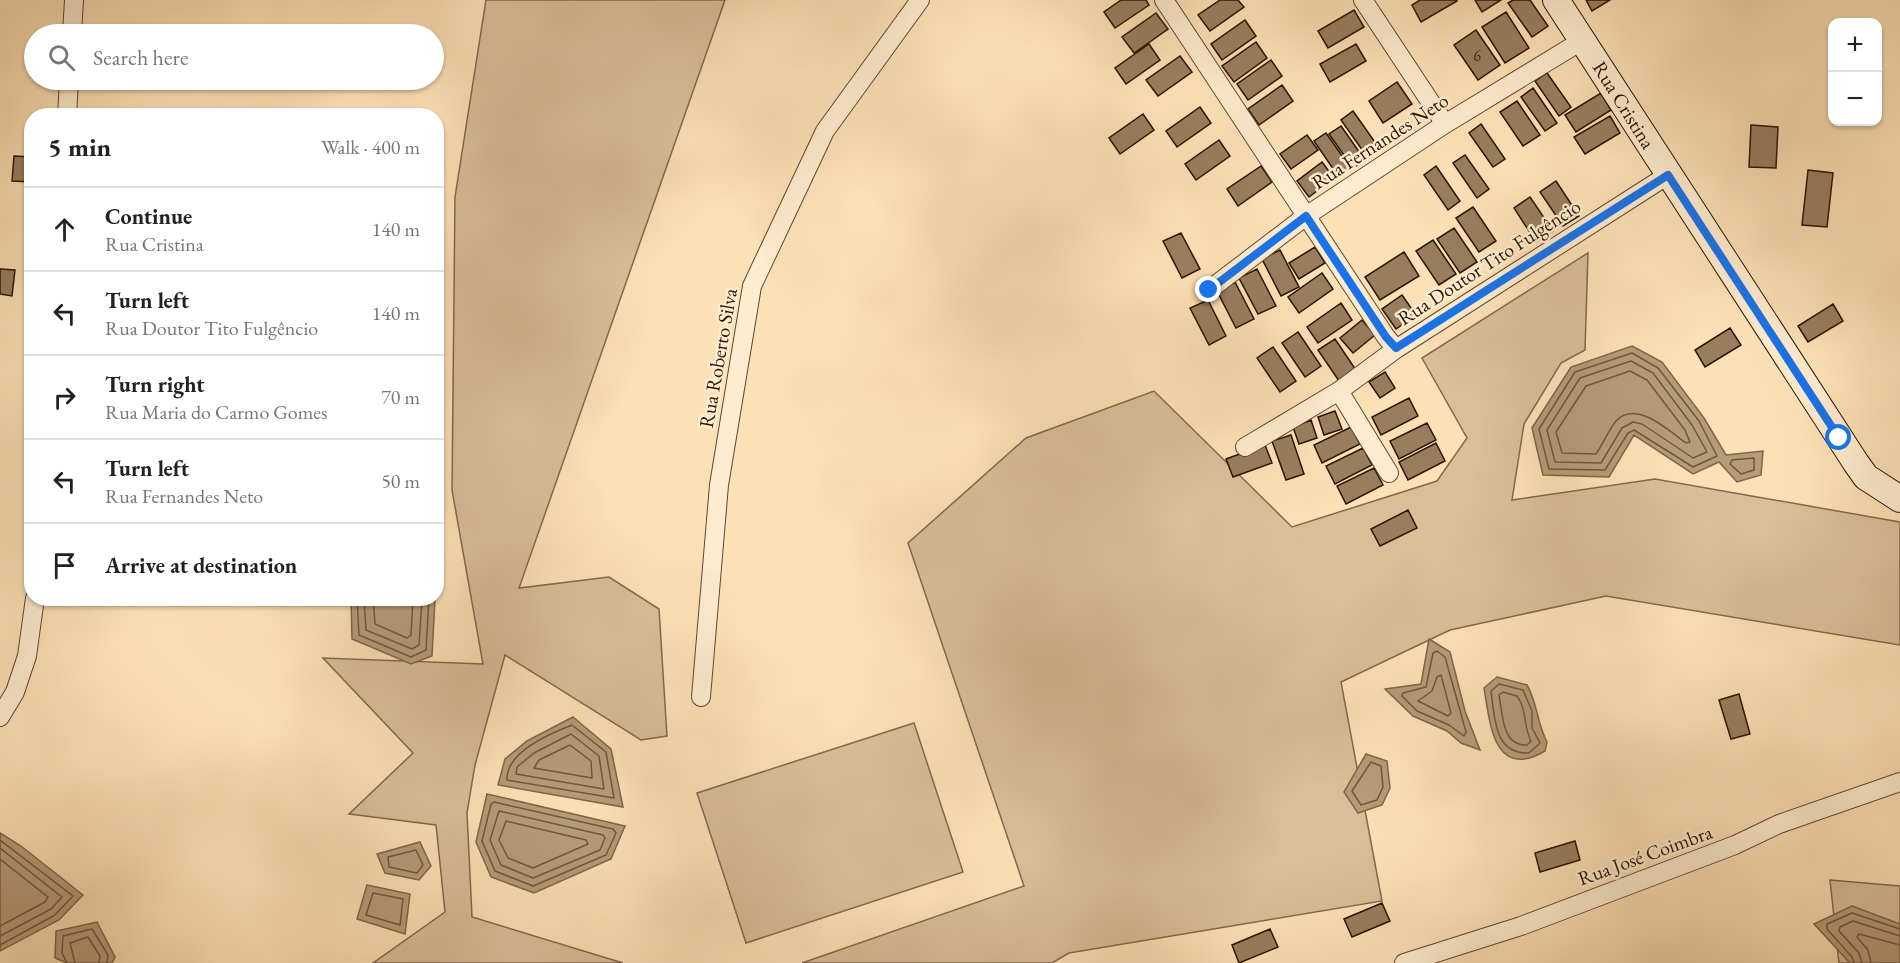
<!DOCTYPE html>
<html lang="en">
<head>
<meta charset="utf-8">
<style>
	body { margin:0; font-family:"EB Garamond",serif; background:#f2f2f2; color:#222 }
	.controls { position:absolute; right:18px; top:18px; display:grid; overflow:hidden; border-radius:12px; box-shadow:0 2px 4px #0004 }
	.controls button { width:54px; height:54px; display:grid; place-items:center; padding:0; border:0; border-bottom:2px solid #e0e0e0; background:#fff; color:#222; font:30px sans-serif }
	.stop { position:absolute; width:18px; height:18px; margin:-14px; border:4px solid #1a73e8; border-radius:50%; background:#fff }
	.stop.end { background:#1a73e8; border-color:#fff; box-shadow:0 2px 6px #0008 }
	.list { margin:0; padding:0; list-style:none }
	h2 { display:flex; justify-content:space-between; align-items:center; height:78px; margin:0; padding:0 24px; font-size:26px }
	h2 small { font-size:20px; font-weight:400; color:#767676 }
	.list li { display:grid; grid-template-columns:39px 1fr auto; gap:18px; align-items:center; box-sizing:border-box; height:84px; padding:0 24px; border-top:2px solid #e0e0e0 }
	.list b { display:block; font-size:22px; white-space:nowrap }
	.list p { margin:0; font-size:20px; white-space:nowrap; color:#767676 }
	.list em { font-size:20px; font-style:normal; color:#767676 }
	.icon { flex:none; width:33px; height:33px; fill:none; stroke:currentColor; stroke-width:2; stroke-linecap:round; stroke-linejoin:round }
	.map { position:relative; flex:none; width:1900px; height:963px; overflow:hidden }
	.search { position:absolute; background:#fff; box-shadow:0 2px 4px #0004; left:24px; top:24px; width:420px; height:66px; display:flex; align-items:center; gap:15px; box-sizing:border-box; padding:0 21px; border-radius:33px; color:#767676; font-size:22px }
	.panel { position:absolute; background:#fff; box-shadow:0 2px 4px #0004; left:24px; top:108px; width:420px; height:498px; border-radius:24px }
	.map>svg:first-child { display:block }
</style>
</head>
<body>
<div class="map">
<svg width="1900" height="963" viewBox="0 0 1900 963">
	<rect width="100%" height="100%" fill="#fde1b6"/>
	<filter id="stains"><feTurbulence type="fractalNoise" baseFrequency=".00333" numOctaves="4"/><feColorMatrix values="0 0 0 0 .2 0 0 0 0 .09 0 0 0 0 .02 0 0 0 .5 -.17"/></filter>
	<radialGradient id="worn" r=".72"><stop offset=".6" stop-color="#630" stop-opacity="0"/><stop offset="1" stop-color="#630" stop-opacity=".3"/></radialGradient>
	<path fill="#d9be97" stroke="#82684c" stroke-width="1.5" d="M486 0H725L519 588 609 577 659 609 667 736 641 740 505 655 475 765 467 813 472 917 623 963H373L445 912 436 825 349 814 413 753 323 658 483 664 452 490 455 197Z
		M1588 253 1585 350 1561 363 1524 424 1512 500 1655 479 1900 522V645L1606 596 1450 630 1341 682 1382 901 1069 953 1052 963H802L1024 886 908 543 1026 438 1154 391 1292 527 1437 481 1467 438 1422 358Z
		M914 723 963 872 746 943 697 793Z
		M1830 880 1900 886V963H1839Z"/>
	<path fill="#b69b78" stroke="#7e6548" stroke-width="1.5" d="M1632 346 1662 362 1704 418 1726 455 1763 451 1761 475 1737 482 1719 462 1693 474 1634 435 1609 477 1543 475 1532 428 1571 367Z
		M351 599H435L432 656 411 664 352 639Z
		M1429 639 1450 652 1465 711 1480 750 1461 743 1447 731 1413 716 1385 689 1421 684Z
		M1497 677 1527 685C1538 704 1537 724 1547 742L1545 751C1494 781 1490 724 1484 688Z
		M573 717 611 749 623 807 498 785 505 759 527 741Z
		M1366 754 1387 761 1390 788 1382 805 1358 813 1344 792Z
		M487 794 625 826 611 859 534 893 491 877 476 842Z
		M0 833 21 846 83 895 59 920 0 951Z
		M420 842 431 866 419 880 385 873 377 854Z
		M367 885 410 894 405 934 357 919Z
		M1852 906 1900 924V963H1850L1814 924Z
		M97 922 115 957 112 963H67L55 958 56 931Z"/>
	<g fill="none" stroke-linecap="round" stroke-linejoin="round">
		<path stroke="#70573c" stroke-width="1.5" d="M1632 353 1658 368 1699 421 1717 456 1693 467 1634 430 1628 433 1605 470 1549 469 1539 429 1575 372Z
			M1631 361 1653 373 1692 425 1707 452 1693 458 1642 424 1633 422 1622 428 1601 463 1555 462 1547 430 1580 378Z
			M1630 371 1647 380 1685 430 1690 442 1686 443C1669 431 1636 399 1616 421 1608 431 1603 444 1596 454L1562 453 1556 432 1586 386Z
			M1754 458V470L1741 474 1730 464 1732 460Z
			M357 598 359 635 411 657 426 650 429 598
			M364 598 366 630 412 649 419 645 422 598
			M373 598 375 624 407 638 411 635 413 598
			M1437 651 1445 657 1466 732 1464 736 1449 725 1417 711 1402 696 1403 693 1426 687 1433 653Z
			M1441 675 1451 713 1448 716 1418 701 1432 691 1437 677Z
			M1499 684 1523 690 1532 711V728L1540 743 1529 753C1494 754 1495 719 1491 691Z
			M1503 692 1517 696C1527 709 1523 726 1531 741L1527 745C1502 746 1503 716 1499 695Z
			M572 725 606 752 614 798 507 780C506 752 549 734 572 725Z
			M571 734 599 756 604 789 516 774 517 767 534 753Z
			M570 745 591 761 592 778 534 768 539 760Z
			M1371 762 1381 766 1383 787 1377 800 1361 805 1352 791Z
			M494 802 613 829 616 833 606 855 533 886 495 871 482 841 491 804Z
			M499 811 603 835 605 838 600 850 533 878 501 865 490 840Z
			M506 821 586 840 588 844 533 868 508 858 499 840Z
			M0 840 73 896 55 915 0 945
			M0 848 62 897 51 909 0 936
			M416 850 423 865 417 873 389 867 388 857Z
			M0 859 48 897 45 902 0 926
			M373 893 403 899 400 925 366 915Z
			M67 963 62 953 63 936 92 929 108 955 107 963
			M75 963 70 943 88 937 100 956 99 963
			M1854 963 1852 957 1827 929V924L1852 913 1900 929
			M1862 963 1859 953 1839 931 1840 927 1853 921 1900 936
			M1871 963 1868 950 1857 937 1859 934 1900 945"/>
	</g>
	<path fill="#987e5f" stroke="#2b1300" stroke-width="1.5" d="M1121 0H1146L1149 5 1115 28 1104 12Z
		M1220 0H1238L1244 7 1210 31 1198 15Z
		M1420 0H1457V1L1421 22 1412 5Z
		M1475 0H1501L1482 12Z
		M1513 0H1530L1548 26 1532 37 1508 3Z
		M1586 0H1610L1592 11Z
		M1354 10 1364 27 1328 48 1318 31Z
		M1506 12 1529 48 1505 63 1482 27Z
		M1156 13 1168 29 1134 53 1122 37Z
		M1245 20 1256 36 1222 60 1211 44Z
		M1476 30 1500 65 1478 80 1454 45Z
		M1256 42 1267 58 1234 82 1222 66Z
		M1149 44 1160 60 1126 84 1115 68Z
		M1356 44 1366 61 1330 82 1320 64Z
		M1180 56 1192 72 1158 96 1146 80Z
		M1271 60 1282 76 1248 100 1237 84Z
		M1547 73 1571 107 1559 116 1535 81Z
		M1397 82 1412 104 1383 123 1369 101Z
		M1282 85 1293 101 1259 125 1248 109Z
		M1533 88 1557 123 1545 131 1521 97Z
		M1601 93 1611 110 1576 132 1565 115Z
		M1517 101 1540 135 1523 146 1500 112Z
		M1200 107 1211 123 1177 147 1166 131Z
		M1353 111 1377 145 1365 154 1341 120Z
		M1143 114 1154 130 1120 154 1109 138Z
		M1610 116 1620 133 1585 154 1574 137Z
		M1481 124 1505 159 1493 167 1469 133Z
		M1751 125 1778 127 1776 168 1749 167Z
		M1341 126 1365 160 1353 168 1329 134Z
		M1326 133 1350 167 1338 176 1314 141Z
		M1307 135 1318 150 1291 169 1280 154Z
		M1219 140 1230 156 1196 180 1185 164Z
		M1465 155 1489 189 1477 198 1453 163Z
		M14 156 32 157V182L12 181Z
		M1322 162 1334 178 1309 197 1297 181Z
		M1261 166 1272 182 1238 206 1227 189Z
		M1436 166 1460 201 1448 210 1424 175Z
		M1808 170 1833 173 1827 227 1802 225Z
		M1556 181 1579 216 1563 226 1540 192Z
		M1530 197 1553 231 1536 242 1514 208Z
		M1473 207 1496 241 1479 252 1456 218Z
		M1454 228 1477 262 1460 273 1437 239Z
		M1181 233 1200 269 1182 278 1163 241Z
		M1433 240 1456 274 1439 285 1416 251Z
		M1315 247 1325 263 1299 279 1289 263Z
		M1280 250 1299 287 1281 296 1262 259Z
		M1404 252 1419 276 1380 300 1365 277Z
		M0 269 15 270 12 296 0 294Z
		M1257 269 1276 306 1258 314 1239 278Z
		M1322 273 1333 289 1299 313 1288 297Z
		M1235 282 1254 319 1236 328 1217 291Z
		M1402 295 1416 315 1396 329 1382 309Z
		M1208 300 1226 336 1209 345 1190 308Z
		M1341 303 1352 320 1318 343 1307 327Z
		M1833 304 1843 321 1808 342 1798 326Z
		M1362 320 1375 335 1353 353 1340 338Z
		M1730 328 1741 345 1705 367 1695 350Z
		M1298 332 1321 366 1305 377 1282 343Z
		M1335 339 1358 373 1341 384 1318 350Z
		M1273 347 1296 381 1280 392 1257 358Z
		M1385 372 1395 388 1380 398 1369 382Z
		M1409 398 1418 416 1381 435 1372 417Z
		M1335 411 1342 429 1324 435 1318 417Z
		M1311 420 1317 438 1299 444 1293 427Z
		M1427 423 1436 440 1399 459 1390 441Z
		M1351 427 1360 444 1322 463 1314 445Z
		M1291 435 1304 474 1286 480 1272 441Z
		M1436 443 1445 461 1408 480 1399 462Z
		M1265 445 1272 463 1233 477 1226 459Z
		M1363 448 1372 465 1335 484 1326 466Z
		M1374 468 1383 485 1346 504 1337 486Z
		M1408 510 1417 528 1380 546 1371 529Z
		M1739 694 1750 734 1731 739 1719 700Z
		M1575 841 1580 860 1540 872 1535 853Z
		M1382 903 1390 921 1352 937 1344 919Z
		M1270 929 1278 947 1239 963 1232 945Z"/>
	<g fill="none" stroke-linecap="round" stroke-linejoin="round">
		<g stroke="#60462e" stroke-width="20">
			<path id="street" d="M1164 0 1386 337 1396 349
				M1363 0 1445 124
				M72 34 74 0
				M67 116 69 80
				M1209 290 1306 216 1445 124 1583 40
				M1339 391 1389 473
				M1245 447 1339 391 1396 349 1668 175
				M701 697 719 485 752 286 825 131 920 0
				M0 717 15 692 27 656 35 598
				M1404 963 1521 926 1735 845 1779 824 1900 782"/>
		</g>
		<g stroke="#2b1300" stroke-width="28">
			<path id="secondary" d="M1556 0 1856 463 1866 477 1900 499"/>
		</g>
		<use href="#street" stroke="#feecd0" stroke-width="18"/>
		<use href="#secondary" stroke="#feecd0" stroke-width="26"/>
	</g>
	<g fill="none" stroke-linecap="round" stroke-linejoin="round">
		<path stroke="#1a73e8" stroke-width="8" d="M1209 290 1306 216 1386 337 1396 348 1668 175 1839 438"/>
	</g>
	<g text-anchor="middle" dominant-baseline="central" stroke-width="5" stroke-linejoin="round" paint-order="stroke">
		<g font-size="16" fill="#462e18">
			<text x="1477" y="55">6</text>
		</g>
		<g font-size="20" fill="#2b1300" stroke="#feecd0">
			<text transform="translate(1624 105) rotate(58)">Rua Cristina</text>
			<text transform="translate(1380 141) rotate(-33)">Rua Fernandes Neto</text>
			<text transform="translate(1489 262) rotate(-33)">Rua Doutor Tito Fulgêncio</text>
			<text transform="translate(718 358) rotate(-80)">Rua Roberto Silva</text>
			<text transform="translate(1645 855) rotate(-20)">Rua José Coimbra</text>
		</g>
	</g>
	<rect width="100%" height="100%" filter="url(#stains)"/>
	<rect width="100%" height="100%" fill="url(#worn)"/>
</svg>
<div class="controls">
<button>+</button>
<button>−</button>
</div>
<div class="stop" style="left:1839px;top:438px"></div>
<div class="stop end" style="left:1209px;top:290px"></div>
<div class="search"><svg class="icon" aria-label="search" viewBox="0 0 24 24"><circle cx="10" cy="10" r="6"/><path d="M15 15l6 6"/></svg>Search here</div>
<section class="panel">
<h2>5 min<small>Walk · 400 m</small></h2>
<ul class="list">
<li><svg class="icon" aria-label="ahead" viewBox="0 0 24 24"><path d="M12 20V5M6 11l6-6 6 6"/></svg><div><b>Continue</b><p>Rua Cristina</p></div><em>140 m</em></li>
<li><svg class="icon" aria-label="left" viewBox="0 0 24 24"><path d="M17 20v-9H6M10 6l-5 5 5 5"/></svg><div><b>Turn left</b><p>Rua Doutor Tito Fulgêncio</p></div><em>140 m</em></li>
<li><svg class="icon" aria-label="right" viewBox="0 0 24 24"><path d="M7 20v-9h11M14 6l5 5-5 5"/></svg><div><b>Turn right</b><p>Rua Maria do Carmo Gomes</p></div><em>70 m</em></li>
<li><svg class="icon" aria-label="left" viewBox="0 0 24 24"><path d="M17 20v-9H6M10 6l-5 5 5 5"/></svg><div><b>Turn left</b><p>Rua Fernandes Neto</p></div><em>50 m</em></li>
<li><svg class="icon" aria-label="arrive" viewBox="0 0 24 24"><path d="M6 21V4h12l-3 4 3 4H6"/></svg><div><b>Arrive at destination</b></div></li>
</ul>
</section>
</div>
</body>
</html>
